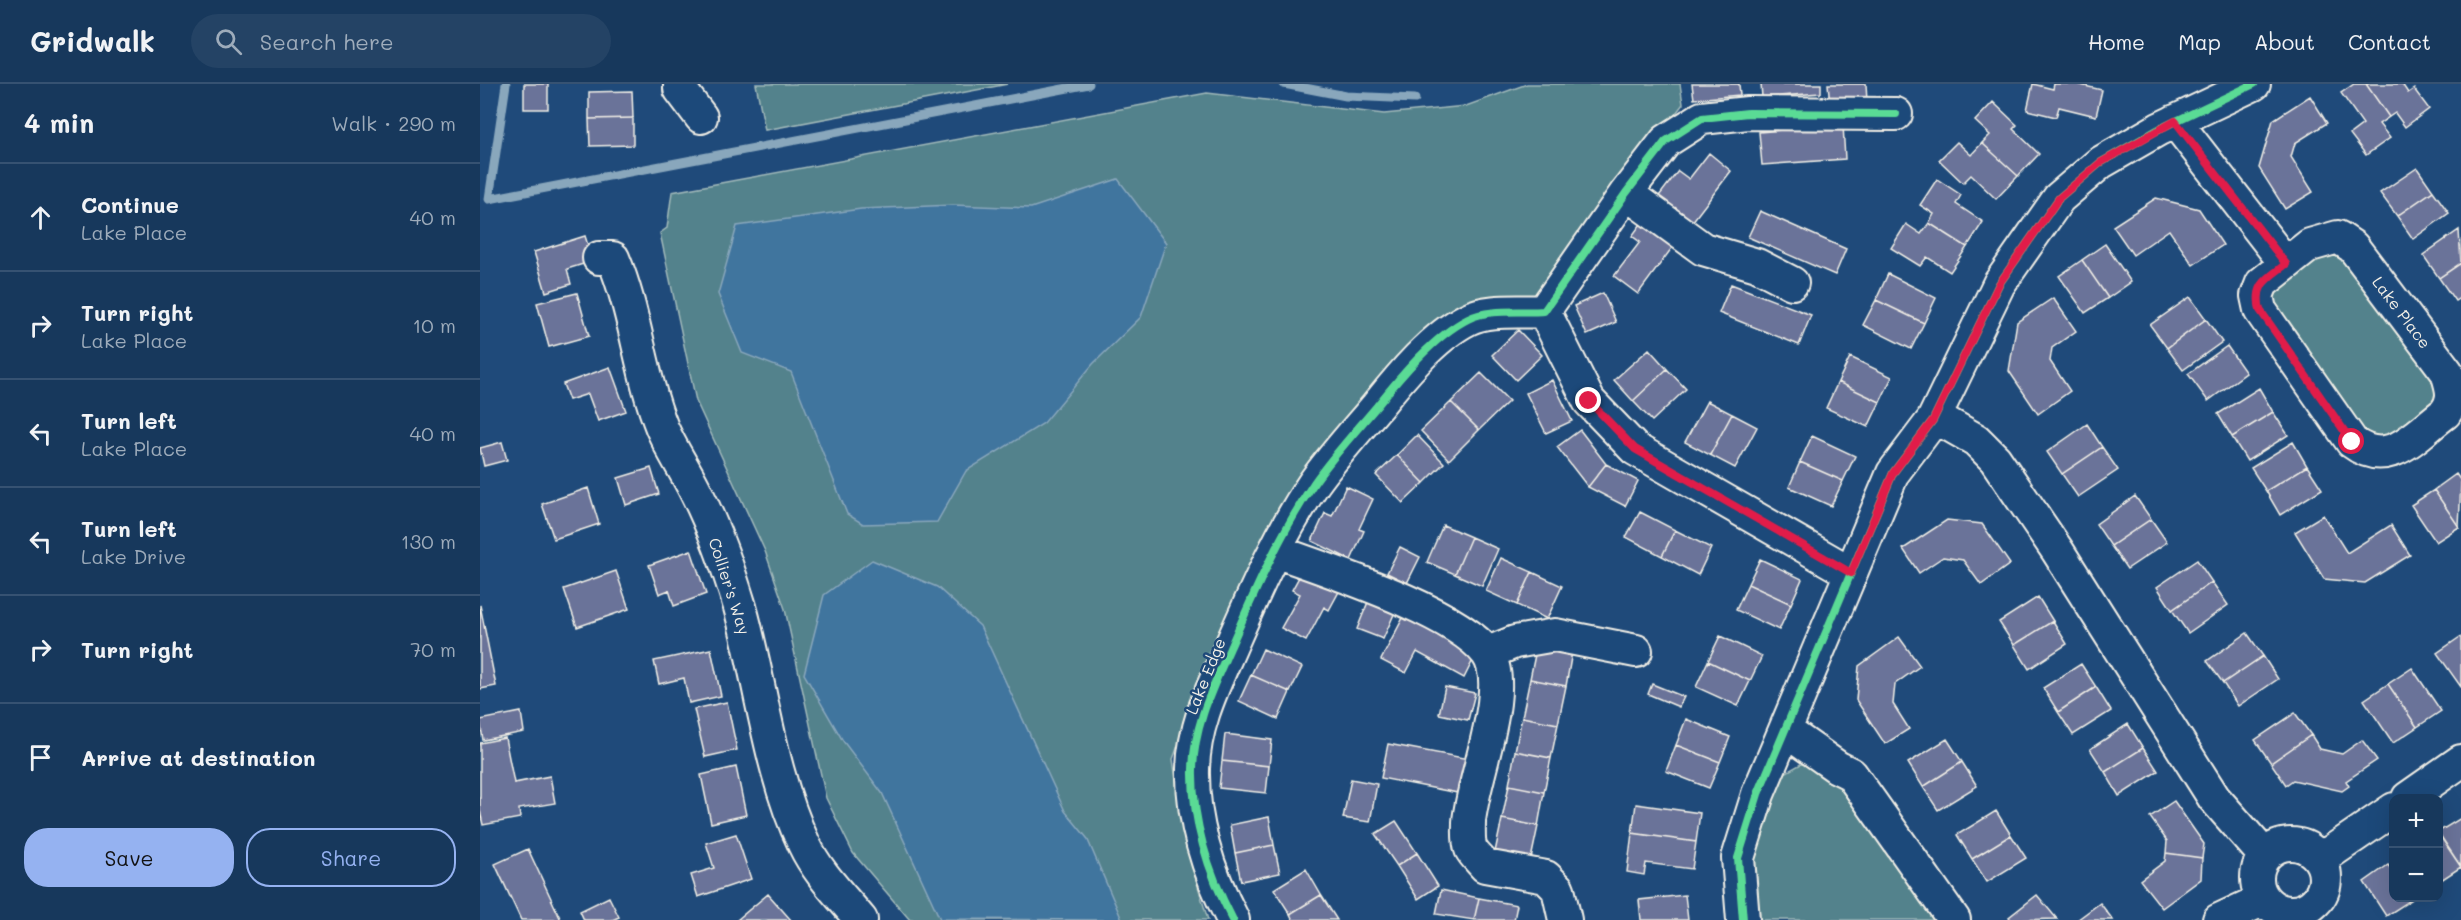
<!DOCTYPE html>
<html lang="en">
<head>
<meta charset="utf-8">
<style>
	body { margin:0; font-family:Mali,sans-serif; background:#244365; color:#f1f3f6 }
	.controls { position:absolute; right:18px; bottom:18px; display:grid; overflow:hidden; border-radius:12px; box-shadow:0 6px 24px #0002 }
	.controls button { width:54px; height:54px; display:grid; place-items:center; padding:0; border:0; border-bottom:2px solid #365272; background:#17385c; color:#f1f3f6; font:30px sans-serif }
	.stop { position:absolute; width:18px; height:18px; margin:-14px; border:4px solid #e11d48; border-radius:50%; background:#fff }
	.stop.end { background:#e11d48; border-color:#fff; box-shadow:0 2px 6px #0008 }
	.list { margin:0; padding:0; list-style:none }
	h2 { display:flex; justify-content:space-between; align-items:center; height:78px; margin:0; padding:0 24px; font-size:26px }
	h2 small { font-size:20px; font-weight:400; color:#9eacbb }
	.list li { display:grid; grid-template-columns:39px 1fr auto; gap:18px; align-items:center; box-sizing:border-box; height:108px; padding:0 24px; border-top:2px solid #365272 }
	.list b { display:block; font-size:22px; white-space:nowrap }
	.list p { margin:0; font-size:20px; white-space:nowrap; color:#9eacbb }
	.list em { font-size:20px; font-style:normal; color:#9eacbb }
	.actions { display:flex; gap:12px; padding:18px 24px }
	.actions a { flex:1; padding:14px 0; border:2px solid #95b2f1; border-radius:24px; text-align:center; font-size:21px; color:#95b2f1 }
	.actions .main { background:#95b2f1; color:#111 }
	.icon { flex:none; width:33px; height:33px; fill:none; stroke:currentColor; stroke-width:2; stroke-linecap:round; stroke-linejoin:round }
	.map { position:relative; flex:none; width:1981px; height:836px; overflow:hidden }
	header { display:flex; align-items:center; gap:36px; box-sizing:border-box; height:84px; padding:0 30px; background:#17385c; border-bottom:2px solid #365272 }
	header strong { font-size:28px }
	nav { display:flex; gap:33px; margin-inline-start:auto; font-size:21px }
	.search { width:420px; height:54px; background:#244365; display:flex; align-items:center; gap:15px; box-sizing:border-box; padding:0 21px; border-radius:33px; color:#9eacbb; font-size:22px }
	main { display:flex }
	aside { flex:1; background:#17385c }
	.map>svg:first-child { display:block }
</style>
</head>
<body>
<header>
<strong>Gridwalk</strong>
<div class="search"><svg class="icon" aria-label="search" viewBox="0 0 24 24"><circle cx="10" cy="10" r="6"/><path d="M15 15l6 6"/></svg>Search here</div>
<nav><a>Home</a><a>Map</a><a>About</a><a>Contact</a></nav>
</header>
<main>
<aside>
<h2>4 min<small>Walk · 290 m</small></h2>
<ul class="list">
<li><svg class="icon" aria-label="ahead" viewBox="0 0 24 24"><path d="M12 20V5M6 11l6-6 6 6"/></svg><div><b>Continue</b><p>Lake Place</p></div><em>40 m</em></li>
<li><svg class="icon" aria-label="right" viewBox="0 0 24 24"><path d="M7 20v-9h11M14 6l5 5-5 5"/></svg><div><b>Turn right</b><p>Lake Place</p></div><em>10 m</em></li>
<li><svg class="icon" aria-label="left" viewBox="0 0 24 24"><path d="M17 20v-9H6M10 6l-5 5 5 5"/></svg><div><b>Turn left</b><p>Lake Place</p></div><em>40 m</em></li>
<li><svg class="icon" aria-label="left" viewBox="0 0 24 24"><path d="M17 20v-9H6M10 6l-5 5 5 5"/></svg><div><b>Turn left</b><p>Lake Drive</p></div><em>130 m</em></li>
<li><svg class="icon" aria-label="right" viewBox="0 0 24 24"><path d="M7 20v-9h11M14 6l5 5-5 5"/></svg><div><b>Turn right</b></div><em>70 m</em></li>
<li><svg class="icon" aria-label="arrive" viewBox="0 0 24 24"><path d="M6 21V4h12l-3 4 3 4H6"/></svg><div><b>Arrive at destination</b></div></li>
</ul>
<div class="actions"><a class="main">Save</a><a>Share</a></div>
</aside>
<div class="map">
<svg width="1981" height="836" viewBox="0 0 1981 836">
	<rect width="100%" height="100%" fill="#1f4a7a"/>
	<filter id="ink" filterUnits="userSpaceOnUse"><feTurbulence type="fractalNoise" baseFrequency=".0167" numOctaves="2"/><feDisplacementMap in="SourceGraphic" scale="12" xChannelSelector="R" yChannelSelector="G"/><feConvolveMatrix kernelMatrix="1 2 1 2 8 2 1 2 1" color-interpolation-filters="sRGB"/></filter>
	<g filter="url(#ink)">
		<path fill="#52828c" stroke="#a3baba" stroke-width="1.5" d="M276 0H528L285 46Z
			M1047 0H1200L1203 20 1119 129 1060 212 940 257 717 610 693 675 704 755 728 836H430L373 769 346 714 305 525 285 467 216 317 180 149 187 144 192 108 727 9 904 30 986 22Z
			M1859 165 1959 288 1962 316 1907 359 1885 358 1790 228 1792 206 1834 172Z
			M1321 680 1339 681 1359 695 1460 836H1273L1270 774 1283 725 1303 690Z"/>
		<path fill="#41759e" stroke="#89a7bc" stroke-width="1.5" d="M638 95 686 159 661 233 613 280 564 339 486 387 457 438 383 440 367 430 311 288 262 269 238 210 257 142 381 125 473 121 551 124Z
			M392 476 457 503 500 542 585 727 607 754 642 836 460 835 402 709 363 657 324 590 344 511Z"/>
		<g fill="none" stroke-linecap="round" stroke-linejoin="round">
			<path stroke="#89a7bc" stroke-width="9" d="M26 0 9 115 609 0
				M804 0 866 12 935 15"/>
		</g>
		<path fill="#6b7399" stroke="#f4f1e8" stroke-width="1.5" d="M44 0H68V25H44Z
			M1212 0H1259L1260 11 1214 15Z
			M1281 0H1341V9L1282 13Z
			M1348 0H1386L1387 18 1350 21Z
			M1553 0 1573 5 1574 0H1596L1622 6 1616 32 1579 23 1576 33 1547 26Z
			M1874 0H1886L1909 33 1899 40 1910 54 1886 71 1870 50 1883 40 1861 9Z
			M1886 0H1922L1928 9 1934 5 1949 25 1925 43 1915 29 1909 33Z
			M152 7 153 34 109 35V8Z
			M1830 12 1847 39 1815 59 1811 73 1833 108 1805 125 1779 84 1793 36Z
			M1513 18 1537 41 1533 45 1559 70 1538 92 1502 59 1510 51 1495 37Z
			M153 34V61L110 62 109 35Z
			M1363 41 1365 75 1282 81 1279 48Z
			M1477 58 1491 71 1502 59 1538 92 1516 115 1491 91 1483 99 1459 76Z
			M1229 69 1251 87 1209 142 1176 116 1198 87 1209 95Z
			M1937 84 1953 107 1917 132 1900 109Z
			M1457 95 1481 111 1476 120 1503 138 1487 163 1449 139 1454 130 1440 121Z
			M1953 107 1969 129 1933 155 1917 132Z
			M1676 114 1719 125 1743 161 1713 181 1689 146 1653 171 1633 142Z
			M1280 127 1366 165 1355 191 1268 153Z
			M1169 129 1200 153 1158 210 1134 192 1160 158 1152 152Z
			M1449 139 1487 163 1470 188 1447 173 1440 182 1411 164 1426 140 1441 150Z
			M1979 146 1981 179 1959 194 1943 171Z
			M105 152 113 177 87 185 91 200 66 208 54 168Z
			M1625 160 1651 198 1628 214 1602 176Z
			M1602 176 1628 214 1605 229 1579 192Z
			M1981 179V213L1975 217 1959 194Z
			M1408 190 1456 214 1444 239 1396 216Z
			M1251 200 1331 231 1319 261 1239 229Z
			M97 209 109 252 69 263 57 219Z
			M1123 209 1136 238 1107 251 1094 222Z
			M1710 213 1726 235 1687 264 1670 241Z
			M1573 214 1596 247 1572 264 1570 277 1590 307 1558 330 1529 287 1537 238Z
			M1396 216 1444 239 1431 265 1383 241Z
			M1726 235 1742 258 1703 286 1687 264Z
			M1038 246 1062 271 1036 296 1012 271Z
			M1747 262 1766 289 1728 317 1708 290Z
			M1169 265 1187 285 1153 317 1134 296Z
			M1370 273 1412 293 1400 318 1358 298Z
			M130 283 146 327 118 337 108 310 89 316 83 300Z
			M1187 285 1206 305 1172 337 1153 317Z
			M1001 289 1029 317 999 346 971 318Z
			M1072 296 1092 337 1066 349 1046 309Z
			M1358 298 1400 318 1388 343 1346 324Z
			M1779 304 1793 328 1752 353 1738 330Z
			M1227 317 1252 330 1230 371 1205 358Z
			M971 318 999 346 969 376 941 347Z
			M1793 328 1808 351 1767 377 1752 353Z
			M1252 330 1277 343 1255 384 1230 371Z
			M1607 340 1622 363 1582 390 1567 368Z
			M1100 346 1126 380 1108 403 1077 363Z
			M937 351 964 379 944 399 917 371Z
			M1332 352 1375 372 1363 397 1320 378Z
			M22 358 27 376 4 382 0 364Z
			M1813 358 1827 382 1786 407 1771 384Z
			M1622 363 1638 386 1598 413 1582 390Z
			M917 371 944 399 923 419 896 391Z
			M1320 378 1363 397 1351 422 1309 403Z
			M1126 380 1158 397 1145 422 1108 403Z
			M1827 382 1842 405 1800 431 1786 407Z
			M171 384 179 410 146 421 138 394Z
			M1976 390 1981 397 1979 443 1954 406Z
			M866 402 893 415 879 445 884 447 871 476 832 457 845 429 852 432Z
			M108 404 119 440 74 455 62 420Z
			M1954 406 1979 443 1956 458 1931 421Z
			M1655 412 1671 435 1631 462 1616 440Z
			M1160 428 1195 446 1182 472 1146 453Z
			M1843 431 1867 469 1911 441 1930 471 1885 499 1844 495 1815 448Z
			M1671 435 1687 458 1647 485 1631 462Z
			M1467 436 1502 440 1530 480 1501 501 1483 476 1463 473 1439 489 1423 465Z
			M963 441 991 453 975 490 947 478Z
			M1195 446 1231 464 1218 491 1182 472Z
			M991 453 1018 465 1002 502 975 490Z
			M920 463 940 473 927 499 907 489Z
			M211 466 226 510 194 522 189 506 179 510 169 481Z
			M1021 474 1052 488 1037 521 1006 507Z
			M1280 475 1322 495 1311 520 1268 500Z
			M1717 476 1732 498 1692 526 1677 503Z
			M825 482 862 502 849 526 844 523 826 557 801 544 820 510 812 506Z
			M136 487 149 525 97 543 84 505Z
			M1052 488 1082 502 1067 535 1037 521Z
			M1732 498 1748 521 1708 549 1692 526Z
			M1268 500 1311 520 1299 546 1256 526Z
			M1558 513 1573 537 1534 561 1519 538Z
			M888 518 915 528 903 555 877 545Z
			M0 521 16 602 0 605Z
			M924 532 996 570 984 594 937 568 926 589 901 576Z
			M1573 537 1587 560 1549 585 1534 561Z
			M1767 549 1783 572 1743 599 1727 577Z
			M1240 552 1282 572 1270 597 1228 577Z
			M1419 553 1440 582 1415 600 1413 620 1429 645 1405 660 1376 616 1379 582Z
			M1980 553 1981 555V603L1957 569Z
			M1057 561 1092 568 1086 602 1050 595Z
			M231 565 241 612 209 619 204 594 179 600 174 577Z
			M783 565 822 583 810 608 771 591Z
			M1783 572 1798 595 1758 622 1743 599Z
			M1228 577 1270 597 1258 622 1216 603Z
			M1601 580 1616 603 1578 628 1563 604Z
			M1932 584 1961 627 1937 643 1908 600Z
			M771 591 810 608 798 635 759 617Z
			M1050 595 1086 602 1078 640 1042 633Z
			M1172 600 1204 613 1199 623 1168 610Z
			M1908 600 1937 643 1913 659 1884 616Z
			M965 603 995 609 988 636 959 630Z
			M1616 603 1631 627 1593 651 1578 628Z
			M247 618 257 666 225 673 214 625Z
			M41 628 44 648 3 656 0 636Z
			M1815 629 1831 651 1791 679 1775 656Z
			M1042 633 1078 640 1071 674 1035 667Z
			M1206 635 1250 653 1240 678 1196 661Z
			M1648 640 1663 664 1625 688 1610 665Z
			M745 650 792 656 789 682 742 677Z
			M1831 651 1840 665 1862 670 1882 656 1897 676 1866 697 1869 702 1862 707 1813 696 1806 701 1791 679Z
			M25 654 34 699 70 692 75 719 39 725 40 734 3 741 0 726V659Z
			M1467 655 1482 678 1443 703 1428 679Z
			M908 660 989 675 983 710 901 694Z
			M1196 661 1240 678 1229 704 1186 687Z
			M1663 664 1678 687 1639 712 1625 688Z
			M1035 667 1071 674 1064 708 1029 701Z
			M742 677 789 682 786 709 739 704Z
			M1482 678 1497 702 1458 726 1443 703Z
			M256 683 266 731 231 739 221 691Z
			M871 695 897 700 890 738 863 734Z
			M1029 701 1064 708 1058 742 1022 735Z
			M1694 717 1724 760 1722 774 1686 769 1687 757 1670 733Z
			M1156 720 1220 729 1216 758 1152 749Z
			M1516 727 1531 751 1492 775 1477 751Z
			M789 733 794 761 755 769 750 741Z
			M1981 734V783L1958 748Z
			M1022 735 1058 742 1051 775 1015 768Z
			M916 737 937 769 917 782 895 750Z
			M1152 749 1216 758 1212 785 1166 779 1164 791 1147 788Z
			M1958 749 1981 783 1958 798Z
			M256 750 271 795 218 813 211 791 234 784 226 759Z
			M1531 751 1546 774 1507 798 1492 775Z
			M794 761 800 789 761 797 755 769Z
			M48 765 81 836H41L15 780Z
			M937 769 958 802 938 815 917 782Z
			M1686 769 1722 774 1721 795 1682 824 1660 796 1685 777Z
			M1908 781 1914 789V814L1931 816 1906 832 1884 798Z
			M826 785 841 811 810 830 794 805Z
			M961 806 999 814 994 836 956 830Z
			M288 810 311 836H257Z
			M841 811 857 836H813L810 830Z
			M1205 811 1208 836H1161L1159 816Z
			M1557 811 1577 835 1531 836 1529 833Z
			M129 813 139 833 132 836H104L100 827Z
			M999 814 1037 821 1034 836H994Z
			M1620 819 1633 836H1597Z"/>
		<g fill="none" stroke-linecap="round" stroke-linejoin="round">
			<g stroke="#f4f1e8" stroke-width="36">
				<path id="street" d="M200 0V5L221 33
					M1695 37 1806 180
					M1146 109 1223 165 1277 181 1312 199
					M1858 153 1873 163 1967 288C1972 304 1976 315 1965 329 1934 352 1909 386 1872 358L1780 226 1777 212 1782 199 1830 161Z
					M119 174H133C156 229 160 289 182 344 191 365 204 384 214 404 233 441 248 483 260 523 281 598 290 690 324 760 337 788 361 812 381 836
					M1064 227 1109 317 1155 365 1371 489
					M1453 336 1468 340 1496 356 1515 375 1577 466 1734 714 1785 772
					M795 467C847 486 976 527 1007 569 1032 602 992 696 989 738 989 745 988 758 991 765 994 771 1001 777 1005 782L1066 793 1078 805 1085 836
					M1008 569 1035 558 1075 551 1156 567
					M1306 647 1357 683 1371 690 1474 836
					M1928 714 1981 677
					M1777 794a34 34 0 1 1 68 0a34 34 0 1 1-68 0Z
					M1838 773 1851 768 1914 725
					M753 836C729 790 712 737 713 685 714 641 733 603 750 564 775 507 799 451 834 399 853 372 876 347 897 322 920 293 954 252 988 235 1009 224 1041 229 1064 227L1146 109 1186 57 1222 34 1268 29 1416 30
					M1263 836 1258 774 1278 710 1413 389 1453 336 1519 200 1579 114 1620 79 1679 45 1774 0
					M1739 836 1784 815"/>
			</g>
			<use href="#street" stroke="#1f4a7a" stroke-width="32"/>
			<g stroke="#1f4a7a" stroke-width="11">
				<path id="cycleway" d="M753 836C729 790 712 737 713 685 714 641 733 603 750 564 775 507 799 451 834 399 853 372 876 347 897 322 920 293 954 252 988 235 1009 224 1041 229 1064 227L1146 109 1186 57 1222 34 1268 29 1416 30
					M1263 836 1258 774 1278 710 1413 389 1453 336 1519 200 1579 114 1620 79 1679 45 1774 0"/>
			</g>
			<use href="#cycleway" stroke="#5adb95" stroke-width="8"/>
		</g>
	</g>
	<g fill="none" stroke-linecap="round" stroke-linejoin="round" filter="url(#ink)">
		<path stroke="#e11d48" stroke-width="8" d="M1109 317 1155 365 1371 489 1413 389 1453 336 1519 200 1579 114 1620 79 1695 37 1806 180C1787 195 1774 200 1780 226L1872 358"/>
	</g>
	<g text-anchor="middle" dominant-baseline="central" stroke-width="5" stroke-linejoin="round" paint-order="stroke">
		<g font-size="16" fill="#f4f1e8" stroke="#1f4a7a">
			<text transform="translate(1922 228) rotate(53)">Lake Place</text>
			<text transform="translate(250 502) rotate(72)">Collier's Way</text>
			<text transform="translate(725 592) rotate(-68)">Lake Edge</text>
		</g>
	</g>
</svg>
<div class="controls">
<button>+</button>
<button>−</button>
</div>
<div class="stop" style="left:1872px;top:358px"></div>
<div class="stop end" style="left:1109px;top:317px"></div>
</div>
</main>
</body>
</html>
